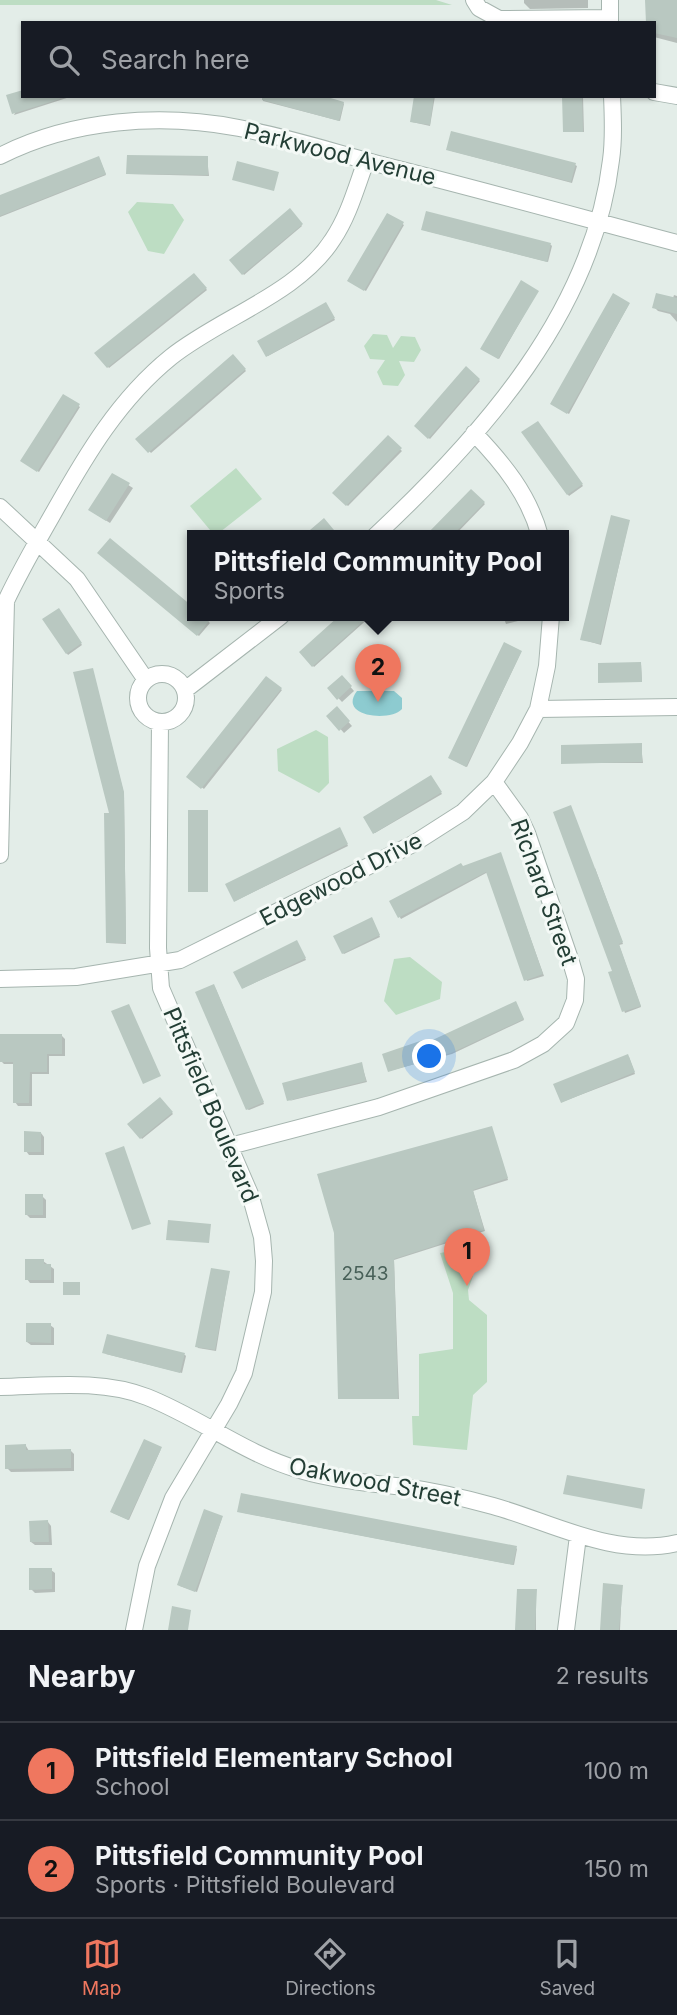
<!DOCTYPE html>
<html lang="en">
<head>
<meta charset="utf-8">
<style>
	body { margin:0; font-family:Inter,sans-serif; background:#242831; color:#f1f3f6 }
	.you { position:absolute; left:430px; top:1057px; width:24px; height:24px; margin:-18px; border:5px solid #fff; border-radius:50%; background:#1a73e8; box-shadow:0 0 0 10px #1a73e833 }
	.badge { display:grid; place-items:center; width:46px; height:46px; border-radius:50%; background:#ef775f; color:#111; font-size:23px; font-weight:700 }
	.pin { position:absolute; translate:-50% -58px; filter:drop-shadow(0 2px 4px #0008) }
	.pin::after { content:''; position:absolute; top:37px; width:24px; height:21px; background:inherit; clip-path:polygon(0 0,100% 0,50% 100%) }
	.popup { position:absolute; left:187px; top:530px; width:382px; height:91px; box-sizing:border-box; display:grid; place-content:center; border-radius:0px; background:#171b24; filter:drop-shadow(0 2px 5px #0005); font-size:23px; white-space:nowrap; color:#9ea1a6 }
	.popup b { font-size:26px; color:#f1f3f6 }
	.popup::after { content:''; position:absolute; left:50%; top:100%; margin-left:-14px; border:14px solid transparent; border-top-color:#171b24 }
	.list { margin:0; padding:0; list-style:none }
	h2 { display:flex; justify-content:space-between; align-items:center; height:91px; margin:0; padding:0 28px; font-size:30px }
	h2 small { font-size:23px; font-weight:400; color:#9ea1a6 }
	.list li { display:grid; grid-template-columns:46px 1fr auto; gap:21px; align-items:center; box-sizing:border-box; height:98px; padding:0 28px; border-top:2px solid #363941 }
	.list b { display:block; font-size:26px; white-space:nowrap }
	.list p { margin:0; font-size:23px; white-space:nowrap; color:#9ea1a6 }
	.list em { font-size:23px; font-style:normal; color:#9ea1a6 }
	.icon { flex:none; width:38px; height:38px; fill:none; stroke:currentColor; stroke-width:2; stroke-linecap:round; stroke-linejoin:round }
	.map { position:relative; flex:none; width:677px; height:1630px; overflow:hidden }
	.search { position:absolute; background:#171b24; box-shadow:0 2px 5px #0004; left:21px; right:21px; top:21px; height:77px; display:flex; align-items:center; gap:18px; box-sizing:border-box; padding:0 24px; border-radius:0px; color:#9ea1a6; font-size:26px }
	.sheet { height:287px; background:#171b24 }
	nav { display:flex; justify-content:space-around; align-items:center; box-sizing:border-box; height:98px; border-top:2px solid #363941; background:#171b24; font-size:19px; color:#9ea1a6 }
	nav a { display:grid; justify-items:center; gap:4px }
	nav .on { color:#ef775f }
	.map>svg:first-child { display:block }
</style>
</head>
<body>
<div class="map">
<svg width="677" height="1630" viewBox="0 0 677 1630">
	<rect width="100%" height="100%" fill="#e3ede8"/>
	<path fill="#bdddc3" d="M0 0H436L452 5H0Z
		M137 202 173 204 184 220 164 254 148 251 128 212Z
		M373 334 387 335 393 348 401 336 415 337 421 350 414 362 399 361 405 375 398 386 383 385 377 372 385 360 370 359 364 346Z
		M236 468 262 499 215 536 190 506Z
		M316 730 328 737 329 783 319 793 278 771 277 749Z
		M410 957 442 982 440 999 396 1015 384 1001 394 959Z
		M463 1249 473 1276 468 1290 469 1300 487 1315V1382L473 1395 467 1450 413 1445 412 1416H419V1354L453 1349V1293L440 1253Z"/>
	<path fill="#8dcbd0" d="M357 691H394L402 698V709C391 722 337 717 357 691Z"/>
	<path fill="#0003" d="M524 0H588V8L530 9 524 3Z
		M647 0H677V43L654 37V23Z
		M23 96H73L14 115Z
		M263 96 343 103 344 104 340 121 263 101Z
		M416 96H435L430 126 412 122Z
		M564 96H583L584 132 565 131Z
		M448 150 575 165 577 166 572 183Z
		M207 157 209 176 128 174Z
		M100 160 106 175 0 217V196Z
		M290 211 302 226 244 275 231 260Z
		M388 215 404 225 366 291 350 282Z
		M423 230 551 245 552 246 548 262Z
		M194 275 207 290 109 368 97 353Z
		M537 292 499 359 484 350Z
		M674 295 677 296V322L670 314 658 311 654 307 673 298Z
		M629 304 569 414 553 405Z
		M327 305 335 320 268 356 259 341Z
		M233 356 246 371 151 453 138 439Z
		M466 369 480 381 430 439 416 426Z
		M63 396 80 407 39 472 22 461Z
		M537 423 583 486 569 496 524 433Z
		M388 438 402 451 348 506 334 493Z
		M112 475 133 488 110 523 94 513Z
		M471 491 485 504 454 536H427Z
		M629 521 601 645 584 640Z
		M110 540 192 609V616H202L210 623 199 636 99 553Z
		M58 610 82 645 68 655 45 620Z
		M342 616H371L314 667 301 652Z
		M503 616H521L522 620 506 624Z
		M521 652 467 767 451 759Z
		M641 664 642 682H600Z
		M93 671 124 794 126 944 108 943 111 815Z
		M342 677 354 691 342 702 329 688Z
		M267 678 282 690 204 789 189 777Z
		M337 709 352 726 344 733 329 716Z
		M641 745 643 763H563Z
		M432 778 442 794 375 833 365 818Z
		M340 830 348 846 235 901Z
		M501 856 544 976 527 981 488 872 401 919 391 902 463 867Z
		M595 868 623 944 619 945 641 1007 625 1013 610 973 614 972 593 869Z
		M373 921 380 937 344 954 343 953Z
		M298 944 306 960 243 988Z
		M215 987 264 1104 249 1110 247 1109Z
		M516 1005 524 1020 452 1054 389 1071 423 1042 425 1046Z
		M62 1036 65 1039V1056H49V1074H32V1106H18L15 1102V1064H4L1 1061Z
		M629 1057 635 1074 562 1102Z
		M362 1066 367 1082 289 1101Z
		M160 1099 173 1114 142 1139 130 1125Z
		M492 1129 508 1180 473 1191 485 1231 394 1260 399 1399H341L336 1233Z
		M41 1133 44 1137V1155H29L26 1151Z
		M42 1196 46 1200V1218H30L26 1214Z
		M43 1261 54 1269V1283H30L27 1279Z
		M229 1273 216 1351 198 1348 197 1346Z
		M50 1325 54 1328V1345H31L27 1342Z
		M106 1354 185 1355 186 1356 182 1373Z
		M26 1446 29 1451 70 1450 74 1454V1471L11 1472 7 1468Z
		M161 1449 129 1520 113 1513Z
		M239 1512 516 1548 517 1549 514 1565Z
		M222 1518 197 1592 180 1586Z
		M48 1522 51 1526 52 1545H35L31 1542Z
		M51 1570 55 1573V1592L35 1593 31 1589Z
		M622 1586 620 1630H601Z
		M536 1591V1630H517Z"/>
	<path fill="#b9c8c1" d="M645 0H677V38L654 33V23H646Z
		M23 90V96H59L60 99 12 114 6 95Z
		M262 96H324L344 102 339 121 262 100Z
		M414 96H434L430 125 410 122Z
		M562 96H582L583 132H563Z
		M451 131 576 163 571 182 446 150Z
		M127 155 208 156V175L126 174Z
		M99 156 106 174 0 216V195Z
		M237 161 279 172 274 191 232 180Z
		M290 208 303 224 242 275 229 260Z
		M426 211 551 243 547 262 421 230Z
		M387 213 404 222 364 291 347 281Z
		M194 273 207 288 107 368 94 353Z
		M521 280 539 291 498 359 480 349Z
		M613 293 630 303 567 414 550 404Z
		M656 293 677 298V314L652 308Z
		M326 302 335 318 266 357 257 341Z
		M233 354 246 369 148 453 135 439Z
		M466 366 480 379 428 439 414 426Z
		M63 394 80 404 37 472 20 461Z
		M538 421 583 484 567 495 521 432Z
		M388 435 402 448 346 506 332 493Z
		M112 473 130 483 106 521 88 510Z
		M471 489 485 502 452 536H425Z
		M611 515 630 520 600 644 580 640Z
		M324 518 339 536H303Z
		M110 538 192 606V616H213L197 636 97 553Z
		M59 608 82 643 66 654 42 619Z
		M339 616H369L312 667 299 652Z
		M504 642 522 651 466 767 448 758Z
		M641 662 642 682 598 683V663Z
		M93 668 124 792 126 943H106L104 813H109L73 672Z
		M342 675 352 686 337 700 327 688Z
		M266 676 282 688 201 789 186 777Z
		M337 706 350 721 339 731 326 716Z
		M642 743V762L561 764V745Z
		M431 775 442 792 373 834 363 817Z
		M571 805 623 942 619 944 641 1006 622 1012 608 972 612 971 553 812Z
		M188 810H208V892H188Z
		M340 827 348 844 234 902 225 884Z
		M501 852 543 974 524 981 486 872 398 918 389 901 461 863 463 866Z
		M372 917 380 935 342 954 333 936Z
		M297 940 306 958 242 989 233 972Z
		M214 984 264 1102 246 1110 195 992Z
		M516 1001 524 1019 451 1053 388 1072 382 1054 423 1040 424 1044Z
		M129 1004 161 1076 143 1084 111 1011Z
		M0 1034H62V1054H47V1072H30L29 1103H13V1062H0Z
		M628 1054 635 1072 561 1103 553 1084Z
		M362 1062 366 1081 287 1101 282 1083Z
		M160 1097 173 1112 140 1139 127 1124Z
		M492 1126 508 1178 473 1190 484 1230 394 1259 398 1399H338L334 1233 317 1174Z
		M24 1131 41 1132V1152H24Z
		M124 1146 151 1224 132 1230 105 1153Z
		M25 1194H43V1215H25Z
		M168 1220 211 1224 209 1243 166 1240Z
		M25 1259H44V1264H51V1280H25Z
		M211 1268 230 1271 215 1350 195 1347Z
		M63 1282H80V1295H63Z
		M26 1323H51V1343L26 1342Z
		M107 1334 185 1353 180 1373 102 1353Z
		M144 1439 162 1447 128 1520 110 1512Z
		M26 1444V1450L71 1449V1468L5 1469V1445Z
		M567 1475 645 1489 642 1509 563 1494Z
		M241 1493 517 1546 513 1565 237 1512Z
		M204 1509 223 1516 195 1592 177 1585Z
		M48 1520 49 1542H30L29 1521Z
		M29 1568H52V1589L29 1590Z
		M603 1583 623 1585 619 1630H600Z
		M517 1589H537L535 1630H515Z
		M172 1606 191 1610 188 1630H168Z"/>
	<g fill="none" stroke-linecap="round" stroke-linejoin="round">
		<g stroke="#a6b5af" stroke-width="18">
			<path id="minor" d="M474 0 479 8 499 19 610 18
				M610 0V23
				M654 92 677 96
				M0 156C72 119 161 113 239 128 292 138 342 155 394 168 489 192 583 218 677 243
				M474 433C503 463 529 495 540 536
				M0 507 77 579 146 680
				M375 536C482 436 593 312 611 160 614 139 613 118 612 96
				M138 698a24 24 0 1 1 48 0a24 24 0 1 1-48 0Z
				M185 690 281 616
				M538 709 677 707
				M0 855 6 601C20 571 37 542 54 512 86 455 119 399 171 357 221 317 298 294 333 239 349 215 356 188 366 161
				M0 979 76 977 180 960 413 844 463 812 494 782 520 743 538 709 547 666 551 616
				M230 1146 379 1107 514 1060 543 1044 566 1023 575 1000 576 979 571 962 527 833 520 818 494 782
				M0 1387C48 1386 102 1379 147 1397 200 1418 245 1454 300 1470 334 1480 369 1483 404 1487 434 1491 464 1498 493 1506 551 1522 613 1558 677 1543
				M134 1630 147 1566 173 1498 229 1404 244 1373 263 1292 264 1261 262 1237 250 1194 161 988 158 948 160 722
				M566 1630 578 1536"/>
		</g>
		<use href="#minor" stroke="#fff" stroke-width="16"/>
	</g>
	<g text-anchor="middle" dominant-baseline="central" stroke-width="6" stroke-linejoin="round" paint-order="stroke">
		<g font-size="19" fill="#486058">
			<text x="365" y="1273">2543</text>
		</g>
		<g font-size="23" fill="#233e35" stroke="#f4f9f6">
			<text transform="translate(340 154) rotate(14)">Parkwood Avenue</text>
			<text transform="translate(341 879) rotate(-27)">Edgewood Drive</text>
			<text transform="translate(544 892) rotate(70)">Richard Street</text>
			<text transform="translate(211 1105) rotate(67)">Pittsfield Boulevard</text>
			<text transform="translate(375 1482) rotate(11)">Oakwood Street</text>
		</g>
	</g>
</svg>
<div class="you"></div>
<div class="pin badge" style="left:467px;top:1286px">1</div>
<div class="pin badge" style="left:378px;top:702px">2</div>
<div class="popup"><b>Pittsfield Community Pool</b>Sports</div>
<div class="search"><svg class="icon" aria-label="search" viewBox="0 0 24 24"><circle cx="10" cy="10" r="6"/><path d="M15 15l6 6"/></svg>Search here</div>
</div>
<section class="sheet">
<h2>Nearby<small>2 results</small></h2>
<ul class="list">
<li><span class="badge">1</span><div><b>Pittsfield Elementary School</b><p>School</p></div><em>100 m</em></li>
<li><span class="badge">2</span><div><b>Pittsfield Community Pool</b><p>Sports · Pittsfield Boulevard</p></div><em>150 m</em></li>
</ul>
</section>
<nav>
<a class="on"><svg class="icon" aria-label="map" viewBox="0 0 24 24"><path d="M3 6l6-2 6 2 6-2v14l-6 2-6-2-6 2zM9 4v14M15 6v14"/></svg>Map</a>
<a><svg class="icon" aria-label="directions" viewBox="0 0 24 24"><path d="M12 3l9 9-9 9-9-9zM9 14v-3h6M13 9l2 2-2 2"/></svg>Directions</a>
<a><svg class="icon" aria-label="saved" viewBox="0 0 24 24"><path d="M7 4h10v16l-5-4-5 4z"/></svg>Saved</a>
</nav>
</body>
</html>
